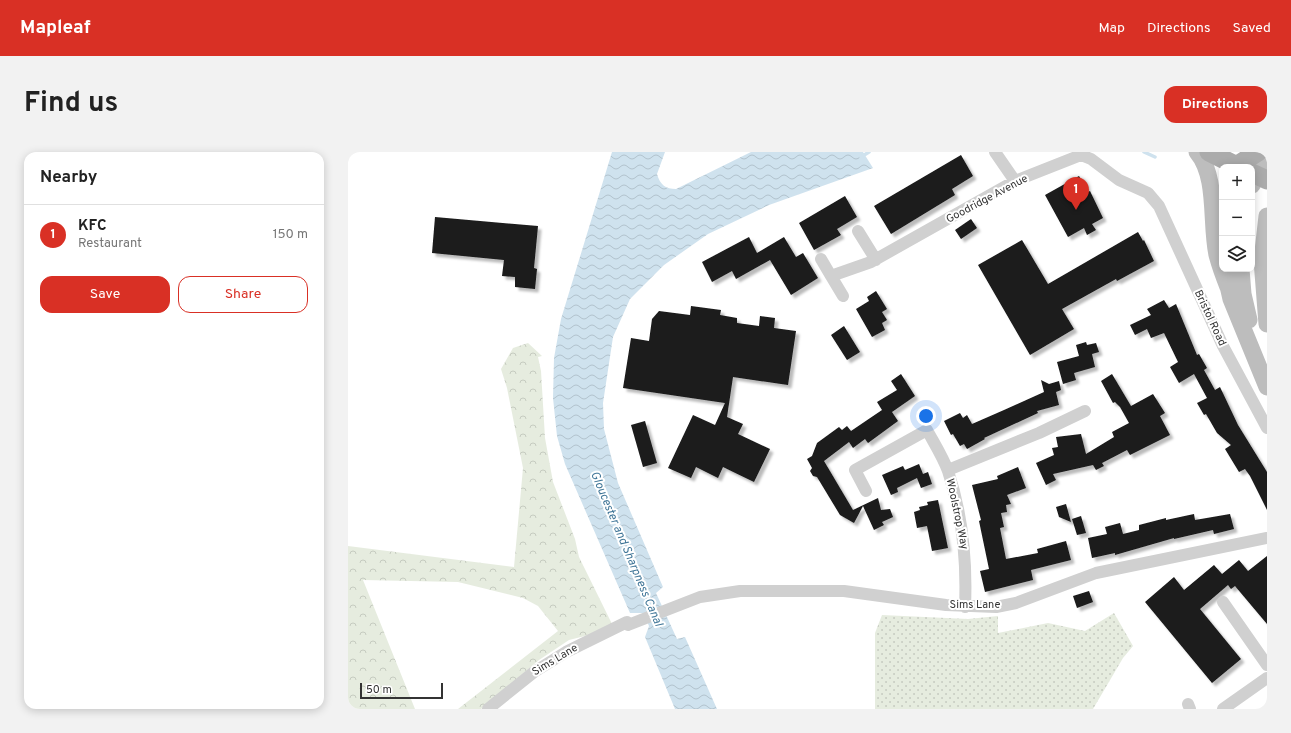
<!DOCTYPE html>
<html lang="en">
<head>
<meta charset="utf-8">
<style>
	body { margin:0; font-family:Overpass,sans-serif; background:#f2f2f2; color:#222 }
	.controls { position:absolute; right:12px; top:12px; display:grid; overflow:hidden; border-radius:8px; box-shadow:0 2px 10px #0003 }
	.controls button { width:36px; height:36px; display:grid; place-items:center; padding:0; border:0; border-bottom:1px solid #e0e0e0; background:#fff; color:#222; font:20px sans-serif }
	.scale { position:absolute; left:12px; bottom:10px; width:83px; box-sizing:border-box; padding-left:4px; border:2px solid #333; border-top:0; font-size:11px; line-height:14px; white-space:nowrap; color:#333; -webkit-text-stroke:3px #fff; paint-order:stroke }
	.you { position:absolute; left:578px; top:264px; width:14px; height:14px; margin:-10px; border:3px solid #fff; border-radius:50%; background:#1a73e8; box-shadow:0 0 0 6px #1a73e833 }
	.badge { display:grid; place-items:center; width:26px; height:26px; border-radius:50%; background:#d93025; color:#fff; font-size:13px; font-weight:700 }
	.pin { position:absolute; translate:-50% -33px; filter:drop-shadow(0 1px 2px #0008) }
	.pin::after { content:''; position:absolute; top:21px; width:14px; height:12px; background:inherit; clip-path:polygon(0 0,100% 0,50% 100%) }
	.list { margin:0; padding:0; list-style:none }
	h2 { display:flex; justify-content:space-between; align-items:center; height:52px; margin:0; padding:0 16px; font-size:17px }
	h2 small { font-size:13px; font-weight:400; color:#767676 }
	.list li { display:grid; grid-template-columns:26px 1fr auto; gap:12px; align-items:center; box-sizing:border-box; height:60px; padding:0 16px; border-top:1px solid #e0e0e0 }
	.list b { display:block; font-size:15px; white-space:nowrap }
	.list p { margin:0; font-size:13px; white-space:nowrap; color:#767676 }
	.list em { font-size:13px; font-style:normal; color:#767676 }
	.actions { display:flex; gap:8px; padding:12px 16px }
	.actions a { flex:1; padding:9px 0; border:1px solid #d93025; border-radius:12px; text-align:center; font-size:14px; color:#d93025 }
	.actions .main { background:#d93025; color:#fff }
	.icon { flex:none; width:22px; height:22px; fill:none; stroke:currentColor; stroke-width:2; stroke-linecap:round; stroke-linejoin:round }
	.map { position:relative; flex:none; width:919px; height:557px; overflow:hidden; border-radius:12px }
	header { display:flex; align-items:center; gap:24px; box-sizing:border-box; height:56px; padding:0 20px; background:#d93025; color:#fff }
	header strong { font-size:19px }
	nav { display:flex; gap:22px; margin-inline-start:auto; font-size:14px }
	.intro { display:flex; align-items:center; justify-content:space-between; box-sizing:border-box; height:96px; padding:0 24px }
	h1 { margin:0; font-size:28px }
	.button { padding:10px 18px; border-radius:12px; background:#d93025; color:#fff; font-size:14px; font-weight:700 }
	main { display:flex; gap:24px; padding:0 24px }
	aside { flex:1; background:#fff; border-radius:12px; box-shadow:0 2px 10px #0003 }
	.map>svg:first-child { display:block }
</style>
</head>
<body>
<header>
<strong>Mapleaf</strong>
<nav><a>Map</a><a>Directions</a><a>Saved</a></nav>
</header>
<div class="intro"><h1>Find us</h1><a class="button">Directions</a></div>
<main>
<aside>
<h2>Nearby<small></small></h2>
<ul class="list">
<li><span class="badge">1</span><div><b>KFC</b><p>Restaurant</p></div><em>150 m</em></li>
</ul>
<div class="actions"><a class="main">Save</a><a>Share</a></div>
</aside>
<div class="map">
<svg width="919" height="557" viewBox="0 0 919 557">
	<defs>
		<pattern id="forest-crowns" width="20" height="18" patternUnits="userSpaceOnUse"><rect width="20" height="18" fill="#e6ecdf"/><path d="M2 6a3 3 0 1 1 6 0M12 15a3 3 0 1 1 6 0" fill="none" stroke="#c6cbc0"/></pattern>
		<pattern id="park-dots" width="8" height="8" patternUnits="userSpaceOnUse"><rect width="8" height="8" fill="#e6ecdf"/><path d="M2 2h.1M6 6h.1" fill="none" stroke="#c6cbc0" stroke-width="1.8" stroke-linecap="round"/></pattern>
		<pattern id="water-waves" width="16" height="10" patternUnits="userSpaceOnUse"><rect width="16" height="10" fill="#cfe2ee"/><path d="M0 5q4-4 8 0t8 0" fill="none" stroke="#b2c2cd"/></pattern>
		<filter id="shadow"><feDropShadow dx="3.5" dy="3.5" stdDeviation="1" flood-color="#0004"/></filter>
	</defs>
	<rect width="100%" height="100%" fill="#fff"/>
	<path fill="url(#forest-crowns)" d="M180 191 194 204 190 205 193 219 197 286 205 330 227 387 231 405 264 472 241 483 221 488 191 508 133 557H110L210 479 190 454 175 446 110 430 15 428 67 557H0V394L166 415 175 316 159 236 153 217 165 196Z"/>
	<path fill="url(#park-dots)" d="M766 461 785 494 775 506 745 557H527V481L534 463 620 467 650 464V481L700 471 737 479Z"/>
	<path fill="url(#water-waves)" d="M264 0H317L309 22C312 33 318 37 328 37L403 0H515L525 16 421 53 360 82 316 113 282 147 265 185 255 251 256 277 270 331 315 435 308 441 329 487 337 485 369 557H327L297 485 301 474 295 461H282L217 312 209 284 205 246 206 206 213 167Z"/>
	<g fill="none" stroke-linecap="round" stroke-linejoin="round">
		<path stroke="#cfe2ee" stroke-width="3.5" d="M796 0 807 5
			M513 5 521 0"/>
	</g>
	<path fill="#1a1a1a" filter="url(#shadow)" d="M613 3 625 24 604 37 607 43 543 82 526 54Z
		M731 24 740 40 742 39 755 66 744 72 748 78 739 83 736 76 720 85 697 43Z
		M497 44 509 65 489 77 493 83 466 98 451 71Z
		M87 65 190 74 186 116 189 117 187 137 167 135V125L154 124 156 108 84 101Z
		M623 67 629 76 613 87 607 78Z
		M790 80 795 89 796 88 806 109 769 129 768 127 714 157 726 177 682 203 630 113 674 88 700 132Z
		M401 85 409 101 436 85 448 105 455 101 470 126 443 143 422 108 388 127 384 119 364 130 354 110Z
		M528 139 539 157 534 160 539 168 534 171 537 178 524 185 508 157 521 149 519 145Z
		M816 148 821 156 828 152 849 203 851 202 859 216 856 218 867 238 872 235 890 273 919 320V358L902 324 897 317 891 320 877 297 883 293 869 281 858 262 856 263 849 251 859 246 846 222 831 231 822 215 830 210 816 181 803 186 799 177 787 183 782 173 803 163 799 157Z
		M343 154 373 158 372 163 389 166V171L411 174 412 164 427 166 426 176 448 179 440 233 385 225 379 265 395 272 390 282 422 297 406 330 375 315 370 326 348 315 343 326 320 316 345 263 367 273 377 251 275 236 283 186 301 189 304 167 311 159 342 163Z
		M496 174 512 200 499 208 483 183Z
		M738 190 739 193 748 191 751 200 744 202 747 215 726 221 728 228 715 232 709 210 731 204 728 193Z
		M553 222 567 244 544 260 550 269 520 291 517 287 505 296 501 290 476 309 505 358 530 346 533 358 542 357 545 365 534 370 536 373 526 378 515 354 506 371 492 363 469 325 465 324 462 319 464 316 459 307 464 304 469 291 491 275 494 278 499 274 503 279 534 258 529 250 549 238 543 229Z
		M764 222 783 254 805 242 817 261 812 264 822 283 782 303 779 298 754 311 756 314 748 318 745 313 705 322 708 328 698 333 688 311 706 303 704 296 710 295 708 285 733 282 738 302 766 285 764 280 781 271 772 255 767 250 765 251 753 229Z
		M693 228 701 232 711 229 713 238 708 240 711 253 689 259 690 261 636 286 637 287 619 297 616 292 612 294 605 282 603 283 596 269 612 261 615 266 619 263 624 272 656 258 696 240Z
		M297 269 309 311 295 315 283 273Z
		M571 312 575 322 580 320 584 332 573 336 569 326 549 336 550 340 543 343 534 323 555 314 557 318Z
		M670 315 678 336 659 343 663 352 658 353 659 360 653 361 656 375 652 376 658 407 690 401 689 397 718 389 723 408 683 418 685 428 637 440 632 419 641 417 631 369 633 368 624 333 650 327 649 324Z
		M590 348 600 396 584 399 579 374 569 376 566 360 572 358 571 355 580 353 579 350Z
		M718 352 723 370 711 365 708 355Z
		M846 362 847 368 882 362 886 377 866 382 865 378 826 387V386L767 403V401L744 406 740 386 759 382 757 375 772 371 775 382 791 378V373L818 366V368Z
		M733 364 738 381 729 383 724 367Z
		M919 404V472L887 434 883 437 880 433 852 457 893 507 864 531 797 450 826 425 836 438 866 413 874 422 891 408 900 419Z
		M741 439 745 450 729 456 725 444Z"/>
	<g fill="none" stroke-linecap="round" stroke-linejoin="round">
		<path stroke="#d0d0d0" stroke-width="12" d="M647 0 667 29
			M510 79 528 108
			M473 107 483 124
			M495 144 483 124 523 110 667 29 733 3 743 7 771 28 800 41 811 54 875 194 919 276
			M600 318 691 281 737 259
			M518 339 507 318 579 278C586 291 595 305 600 319 615 364 619 408 617 455
			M875 450 919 513
			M840 552 842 557
			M140 557 186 520 218 500 279 470 280 473 352 445 392 439H496L598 453 648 455 668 451 748 421 919 386
			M875 557 919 526"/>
		<path stroke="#bdbdbd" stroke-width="17" d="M849 0C870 25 862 71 869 103 872 114 876 125 880 135
			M904 33 919 6
			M919 64 914 108 919 172
			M893 117 895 142 901 168
			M878 125 883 147 919 235"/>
		<path stroke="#ababab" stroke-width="19" d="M861 0 891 15
			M888 14 910 0
			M904 21 919 28"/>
	</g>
	<g text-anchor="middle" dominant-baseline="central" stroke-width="4" stroke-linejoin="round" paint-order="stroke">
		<g font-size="11" fill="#333" stroke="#fff">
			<text transform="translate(639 47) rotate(-28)">Goodridge Avenue</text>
			<text transform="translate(862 166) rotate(65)">Bristol Road</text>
			<text transform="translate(609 362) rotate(78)">Woolstrop Way</text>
			<text x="627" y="453">Sims Lane</text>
			<text transform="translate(207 508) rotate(-31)">Sims Lane</text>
		</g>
		<g font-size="12" font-style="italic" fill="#3f7597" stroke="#fff">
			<text transform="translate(278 397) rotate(67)">Gloucester and Sharpness Canal</text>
		</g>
	</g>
</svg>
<div class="controls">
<button>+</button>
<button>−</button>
<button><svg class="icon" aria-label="layers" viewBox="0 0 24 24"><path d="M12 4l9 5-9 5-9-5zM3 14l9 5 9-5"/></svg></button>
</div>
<div class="scale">50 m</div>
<div class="you"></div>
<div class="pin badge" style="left:728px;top:58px">1</div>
</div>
</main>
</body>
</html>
